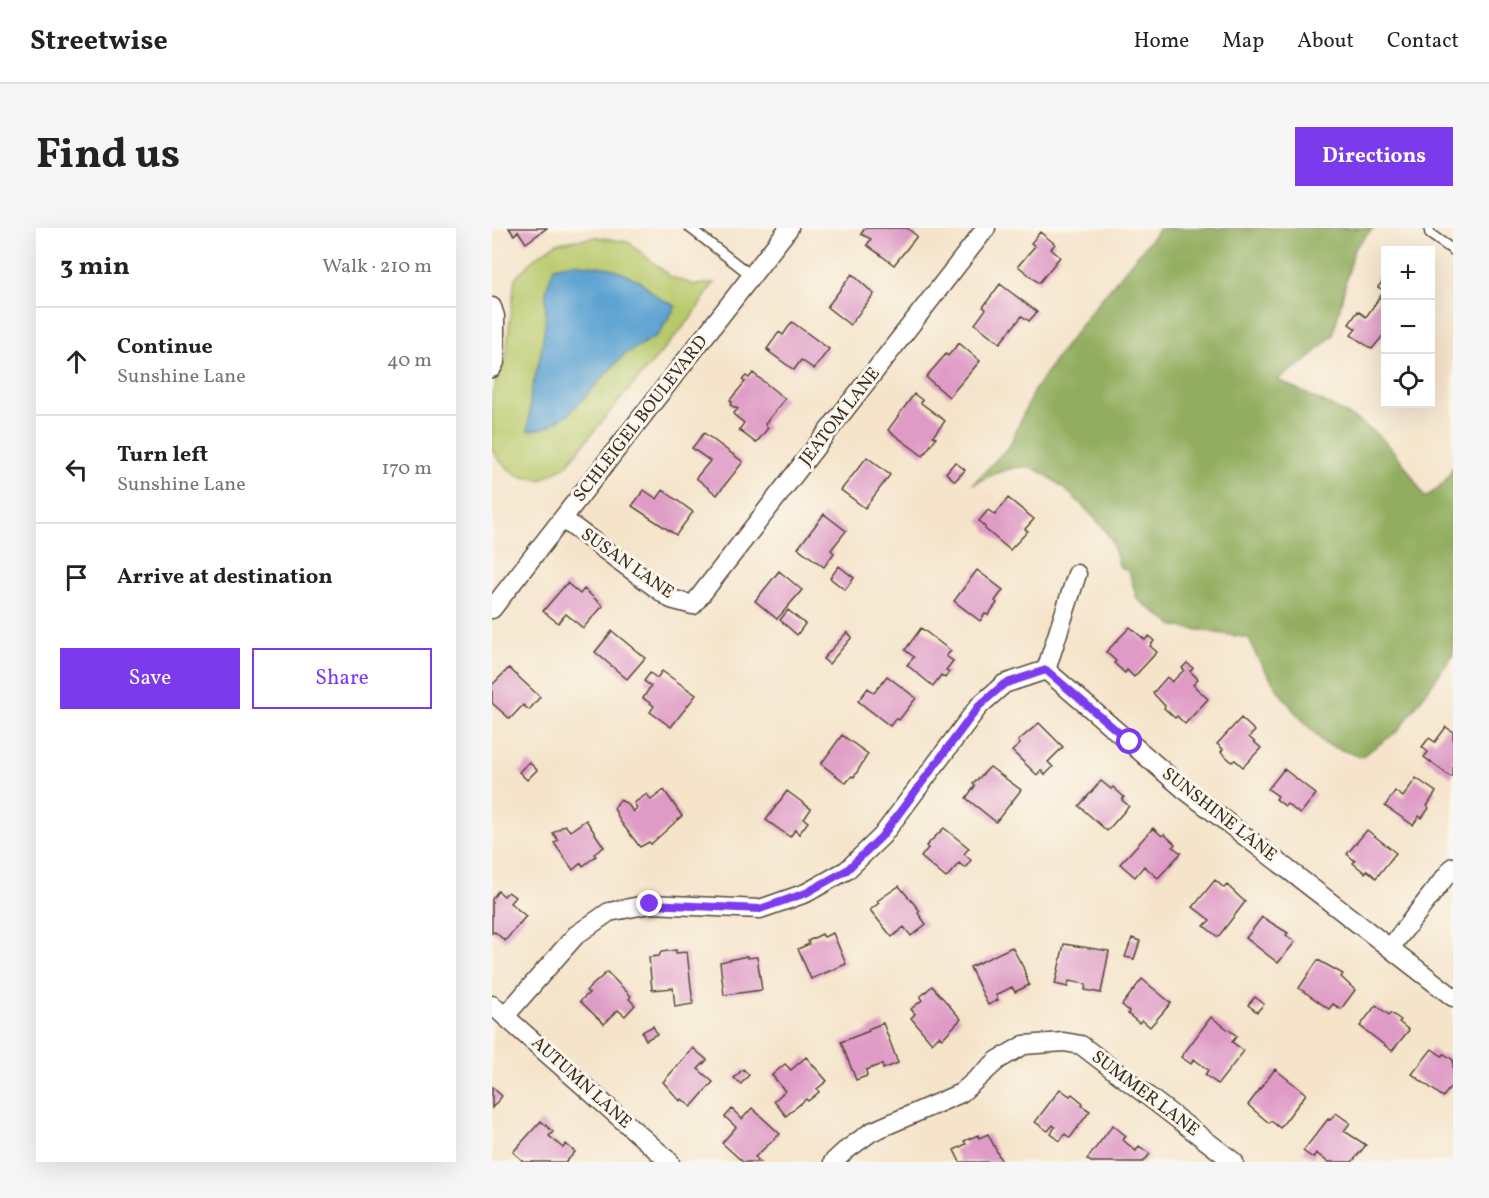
<!DOCTYPE html>
<html lang="en">
<head>
<meta charset="utf-8">
<style>
	body { margin:0; font-family:Vollkorn,serif; background:#f6f6f6; color:#222 }
	.controls { position:absolute; right:18px; top:18px; display:grid; overflow:hidden; border-radius:0px; box-shadow:0 6px 24px #0002 }
	.controls button { width:54px; height:54px; display:grid; place-items:center; padding:0; border:0; border-bottom:2px solid #e0e0e0; background:#fff; color:#222; font:30px sans-serif }
	.stop { position:absolute; width:18px; height:18px; margin:-14px; border:4px solid #7c3aed; border-radius:50%; background:#fff }
	.stop.end { background:#7c3aed; border-color:#fff; box-shadow:0 2px 6px #0008 }
	.list { margin:0; padding:0; list-style:none }
	h2 { display:flex; justify-content:space-between; align-items:center; height:78px; margin:0; padding:0 24px; font-size:26px }
	h2 small { font-size:20px; font-weight:400; color:#767676 }
	.list li { display:grid; grid-template-columns:39px 1fr auto; gap:18px; align-items:center; box-sizing:border-box; height:108px; padding:0 24px; border-top:2px solid #e0e0e0 }
	.list b { display:block; font-size:22px; white-space:nowrap }
	.list p { margin:0; font-size:20px; white-space:nowrap; color:#767676 }
	.list em { font-size:20px; font-style:normal; color:#767676 }
	.actions { display:flex; gap:12px; padding:18px 24px }
	.actions a { flex:1; padding:14px 0; border:2px solid #7c3aed; border-radius:0px; text-align:center; font-size:21px; color:#7c3aed }
	.actions .main { background:#7c3aed; color:#fff }
	.icon { flex:none; width:33px; height:33px; fill:none; stroke:currentColor; stroke-width:2; stroke-linecap:round; stroke-linejoin:round }
	.map { position:relative; flex:none; width:961px; height:934px; overflow:hidden; border-radius:0px }
	header { display:flex; align-items:center; gap:36px; box-sizing:border-box; height:84px; padding:0 30px; background:#fff; border-bottom:2px solid #e0e0e0 }
	header strong { font-size:28px }
	nav { display:flex; gap:33px; margin-inline-start:auto; font-size:21px }
	.intro { display:flex; align-items:center; justify-content:space-between; box-sizing:border-box; height:144px; padding:0 36px }
	h1 { margin:0; font-size:42px }
	.button { padding:15px 27px; border-radius:0px; background:#7c3aed; color:#fff; font-size:21px; font-weight:700 }
	main { display:flex; gap:36px; padding:0 36px }
	aside { flex:1; background:#fff; border-radius:0px; box-shadow:0 6px 24px #0002 }
	.map>svg:first-child { display:block }
</style>
</head>
<body>
<header>
<strong>Streetwise</strong>
<nav><a>Home</a><a>Map</a><a>About</a><a>Contact</a></nav>
</header>
<div class="intro"><h1>Find us</h1><a class="button">Directions</a></div>
<main>
<aside>
<h2>3 min<small>Walk · 210 m</small></h2>
<ul class="list">
<li><svg class="icon" aria-label="ahead" viewBox="0 0 24 24"><path d="M12 20V5M6 11l6-6 6 6"/></svg><div><b>Continue</b><p>Sunshine Lane</p></div><em>40 m</em></li>
<li><svg class="icon" aria-label="left" viewBox="0 0 24 24"><path d="M17 20v-9H6M10 6l-5 5 5 5"/></svg><div><b>Turn left</b><p>Sunshine Lane</p></div><em>170 m</em></li>
<li><svg class="icon" aria-label="arrive" viewBox="0 0 24 24"><path d="M6 21V4h12l-3 4 3 4H6"/></svg><div><b>Arrive at destination</b></div></li>
</ul>
<div class="actions"><a class="main">Save</a><a>Share</a></div>
</aside>
<div class="map">
<svg width="961" height="934" viewBox="0 0 961 934">
	<rect width="100%" height="100%" fill="#fbf7ec"/>
	<filter id="ink" filterUnits="userSpaceOnUse"><feTurbulence type="fractalNoise" baseFrequency=".0167" numOctaves="2"/><feDisplacementMap in="SourceGraphic" scale="12" xChannelSelector="R" yChannelSelector="G"/><feConvolveMatrix kernelMatrix="1 2 1 2 8 2 1 2 1" color-interpolation-filters="sRGB"/></filter>
	<filter id="wash" filterUnits="userSpaceOnUse"><feTurbulence type="fractalNoise" baseFrequency=".008" numOctaves="4" result="noise"/><feDisplacementMap in="SourceGraphic" scale="24" xChannelSelector="R" yChannelSelector="G"/><feGaussianBlur stdDeviation="1.35" result="paint"/><feColorMatrix in="noise" values="0 0 0 0 0 0 0 0 0 0 0 0 0 0 0 0 0 1.4 0 .05"/><feComposite in="paint" operator="in"/></filter>
	<g filter="url(#wash)">
		<rect width="100%" height="100%" fill="#f5e4ca"/>
		<path fill="#b8c96b" stroke="#7a7a44" stroke-width="1.5" d="M105 9 136 14 179 49 203 57 222 55 199 90 120 181 74 238 49 252 25 248 8 233 0 222V165L14 127 23 50 43 30 65 15Z"/>
		<path fill="#92ad5f" stroke="#666c3e" stroke-width="1.5" d="M668 0H881L862 21 841 107 813 134 785 151C815 168 848 179 875 199 901 217 918 243 933 270L952 255 961 239V427L906 503 869 529 833 516 803 484 789 466 764 428 757 410 682 398 645 371 637 343 628 339C624 329 622 317 617 308 606 290 555 239 533 239 514 239 499 248 481 256L518 217 541 164 565 129 605 76Z"/>
		<path fill="#5ba2d2" stroke="#4b6678" stroke-width="1.5" d="M82 35 119 40 148 53 167 70 184 78 166 107 133 126 77 186 55 199 36 203 39 164 48 130 53 97 54 62 62 39Z"/>
		<g id="blocks">
			<path fill="#df9bc6" d="M17 0H55L34 15 26 3 22 7Z
				M373 0H415L425 8 402 37 375 17 379 11 369 6Z
				M548 4 563 16 559 21 568 29 547 55 526 38 543 18 539 15Z
				M360 46 382 66 358 97 335 79Z
				M894 49V104L880 121 859 107 864 101 857 96 866 83 874 89 892 63 886 59Z
				M508 56 545 84 537 93 530 88 508 115 483 96 494 81 491 79Z
				M300 94 337 121 322 141 309 132 302 142 276 123H279L275 121 287 104 291 107Z
				M467 115 488 133 457 169 434 149 454 126 456 128Z
				M261 145 293 171 273 196 276 200 264 215 247 202 252 195 241 186 246 181 238 177 240 174 238 172 253 154 250 152 254 148 257 150Z
				M422 166 430 172 429 175 453 193 441 208 444 210 431 228 396 202Z
				M212 205 251 234 225 267 204 250 218 233 200 220Z
				M375 229 398 247 373 280 349 262Z
				M463 234 473 242 463 253 454 245Z
				M152 262 165 271 171 262 201 284 184 307 140 278Z
				M516 270 542 291 533 301 536 303 518 322 493 301V299L487 293 496 282 503 287Z
				M332 286 354 303 339 322 342 325 332 339 306 320Z
				M347 338 362 350 353 362 338 350Z
				M485 342 511 362 503 373 505 375 496 387 493 386 488 393 462 373Z
				M287 343 310 362 285 391 263 373Z
				M75 355 88 366 92 361 111 378 91 400 74 386 66 395 51 383Z
				M296 382 313 396 305 407 288 392Z
				M638 399 653 412 657 408 662 413 658 418 665 424 642 449 635 442 633 445 622 435 624 433 614 424Z
				M429 400 459 423 454 428 461 433 454 442 457 444 453 450 449 447 441 458 415 437 422 429 413 422Z
				M120 403 153 430 135 451 103 424Z
				M355 404 360 409 337 436 331 431Z
				M695 435 701 440 698 443 706 451 701 457 716 471 693 496 685 488 683 490 672 480 673 478 661 465 675 449 680 454 692 442 690 440Z
				M17 440 48 469 37 482 31 477 18 491 0 475V457Z
				M170 443 204 467 179 499 158 484 162 478 151 470 159 458 152 453 158 445 165 450Z
				M395 448 424 470 407 492 404 490 398 498 366 473 376 460 382 465Z
				M749 490 763 503 757 509 769 520 751 539 743 532 740 534 729 524 731 521 725 516Z
				M547 495 571 519 556 534 561 539 553 547 549 542 545 547 520 523 528 516 526 513Z
				M954 499 961 504V547L959 549 932 529 936 524 930 519 937 510 943 514Z
				M350 507 376 526 362 549 360 548 354 555 329 536Z
				M37 534 45 542 35 552 27 544Z
				M498 539 529 562 504 594 474 570 483 558 481 556Z
				M792 541 824 566 808 586 795 576 793 578 784 571 786 568 776 561Z
				M924 550 944 564 935 578 937 580 930 590 927 588 921 597 893 578 903 563 911 569Z
				M609 553 619 561 621 559 632 569 630 572 637 578 615 603 587 578Z
				M172 562 190 588 159 616 157 614 148 619 128 593 122 580 128 572 136 576 141 584 145 580 142 575 155 566 159 572Z
				M295 563 319 581 312 591 316 594 307 606 303 602 298 609 274 592Z
				M94 592 112 619 102 626 104 628 91 638 89 635 81 642 62 615 66 612 61 605 73 597 78 603Z
				M452 600 477 620 472 626 479 632 473 640 467 635 454 650 429 629 436 620 434 618Z
				M661 600 670 608 672 606 683 616 681 619 689 625 666 650 652 638 643 649 628 636Z
				M875 602 904 625 884 650 875 642 873 645 861 635 863 633 855 626Z
				M723 652 732 660 735 657 753 674 726 709 712 698 718 692 701 679Z
				M407 658 428 683 426 685 434 696 419 708 412 699 400 709 378 682 387 675 385 673Z
				M6 663 12 668 16 664 23 669 18 675 34 688 13 713 3 704 0 705V671Z
				M770 689 796 705 794 707 803 714 786 735 754 710Z
				M341 705 354 736 319 751 306 721 317 716 316 713 330 706 332 709Z
				M640 710 648 713 642 731 633 729Z
				M572 716 617 723 609 765 593 762 594 756 577 753 576 759 563 756Z
				M520 719 531 739 537 757 523 764 520 759 504 767 506 772 496 777 478 739Z
				M184 722V725L195 724 201 776 183 779 181 760 160 762 157 729 167 728 169 724Z
				M255 728V730L265 729 270 762 232 767 228 734Z
				M826 732 851 746 849 749 863 762 849 781 841 776 837 781 807 760Z
				M115 744 139 768 137 771 143 777 133 788 126 782 112 796 88 773 97 765 94 763Z
				M650 751 679 775 658 799 650 792 647 795 636 786 637 783 630 777Z
				M440 758 469 791 450 811 447 808 440 815 419 790 423 786 419 781 430 772 428 769Z
				M763 769 772 776 765 784 756 777Z
				M884 777 897 787 899 785 909 792 907 794 917 802 900 823 868 798Z
				M719 789 745 808 740 814 752 823 726 856 713 847 716 842 702 831 699 836 689 829Z
				M391 795 406 835 391 841 390 836 374 842 375 848 364 852 349 814 377 803 376 801Z
				M161 798 165 806 154 812 150 804Z
				M201 820 215 832 206 841 221 854 199 879 190 871 188 873 171 854Z
				M940 821 950 828 952 826 961 832V856L951 869 920 846Z
				M314 829 335 853 325 861 327 864 316 873 314 871 294 888 282 873 293 863 280 847 293 836 299 842Z
				M251 841 257 847 249 856 242 850Z
				M783 841 814 866 788 900 779 893 777 895 756 877Z
				M0 859 10 868 0 880Z
				M568 861 578 868 580 866 591 875 590 878 598 883 578 910 573 906 568 913 559 906 563 899 561 897 556 903 543 894Z
				M260 880 288 906 263 929 269 934H251L230 915 244 899 233 889 240 881 250 891Z
				M844 885 858 895 852 903 874 917 860 934H836L824 925 821 930 811 923 836 891 838 892Z
				M49 893 61 904 57 908 71 920 74 916 83 924 74 934H32L21 924Z
				M621 897 634 908 631 912 644 923 647 918 658 926 651 934H599L595 931Z
				M496 906 510 934H468L462 922 474 916 472 913 486 907 487 910Z"/>
		</g>
	</g>
	<g filter="url(#ink)">
		<use href="#blocks" fill-opacity="0" stroke="#574638" stroke-width="1.5"/>
		<g fill="none" stroke-linecap="round" stroke-linejoin="round">
			<g stroke="#574638" stroke-width="12">
				<path id="lane" d="M198 0 260 48
					M937 0 938 6 961 22"/>
			</g>
			<g stroke="#574638" stroke-width="21">
				<path id="street" d="M0 79 3 88V134L0 140
					M71 291 179 371 201 377 494 0
					M0 381 297 0
					M554 442 693 562 961 769
					M554 442 585 346
					M898 720 961 639
					M0 777 178 934
					M13 788 84 707 117 684 158 676 268 681 314 665 355 642 390 608 487 478 512 456 554 442
					M341 934 353 923 379 904 469 865 506 832 532 817 572 814 589 817 742 934"/>
			</g>
			<use href="#lane" stroke="#fff" stroke-width="9"/>
			<use href="#street" stroke="#fff" stroke-width="18"/>
		</g>
	</g>
	<g fill="none" stroke-linecap="round" stroke-linejoin="round" filter="url(#ink)">
		<path stroke="#7c3aed" stroke-width="8" d="M158 676 268 681 314 665 355 642 390 608 487 478 512 456 554 442 638 514"/>
	</g>
	<g text-anchor="middle" dominant-baseline="central" stroke-width="6" stroke-linejoin="round" paint-order="stroke">
		<g font-size="18" fill="#3b2a1e" stroke="#fbf7ec">
			<text transform="translate(348 189) rotate(-52)">JEATOM LANE</text>
			<text transform="translate(149 191) rotate(-52)">SCHLEIGEL BOULEVARD</text>
			<text transform="translate(135 336) rotate(35)">SUSAN LANE</text>
			<text transform="translate(727 587) rotate(38)">SUNSHINE LANE</text>
			<text transform="translate(89 855) rotate(42)">AUTUMN LANE</text>
			<text transform="translate(653 866) rotate(37)">SUMMER LANE</text>
		</g>
	</g>
</svg>
<div class="controls">
<button>+</button>
<button>−</button>
<button><svg class="icon" aria-label="locate" viewBox="0 0 24 24"><circle cx="12" cy="12" r="6"/><path d="M12 2v4M12 18v4M2 12h4M18 12h4"/></svg></button>
</div>
<div class="stop" style="left:638px;top:514px"></div>
<div class="stop end" style="left:158px;top:676px"></div>
</div>
</main>
</body>
</html>
